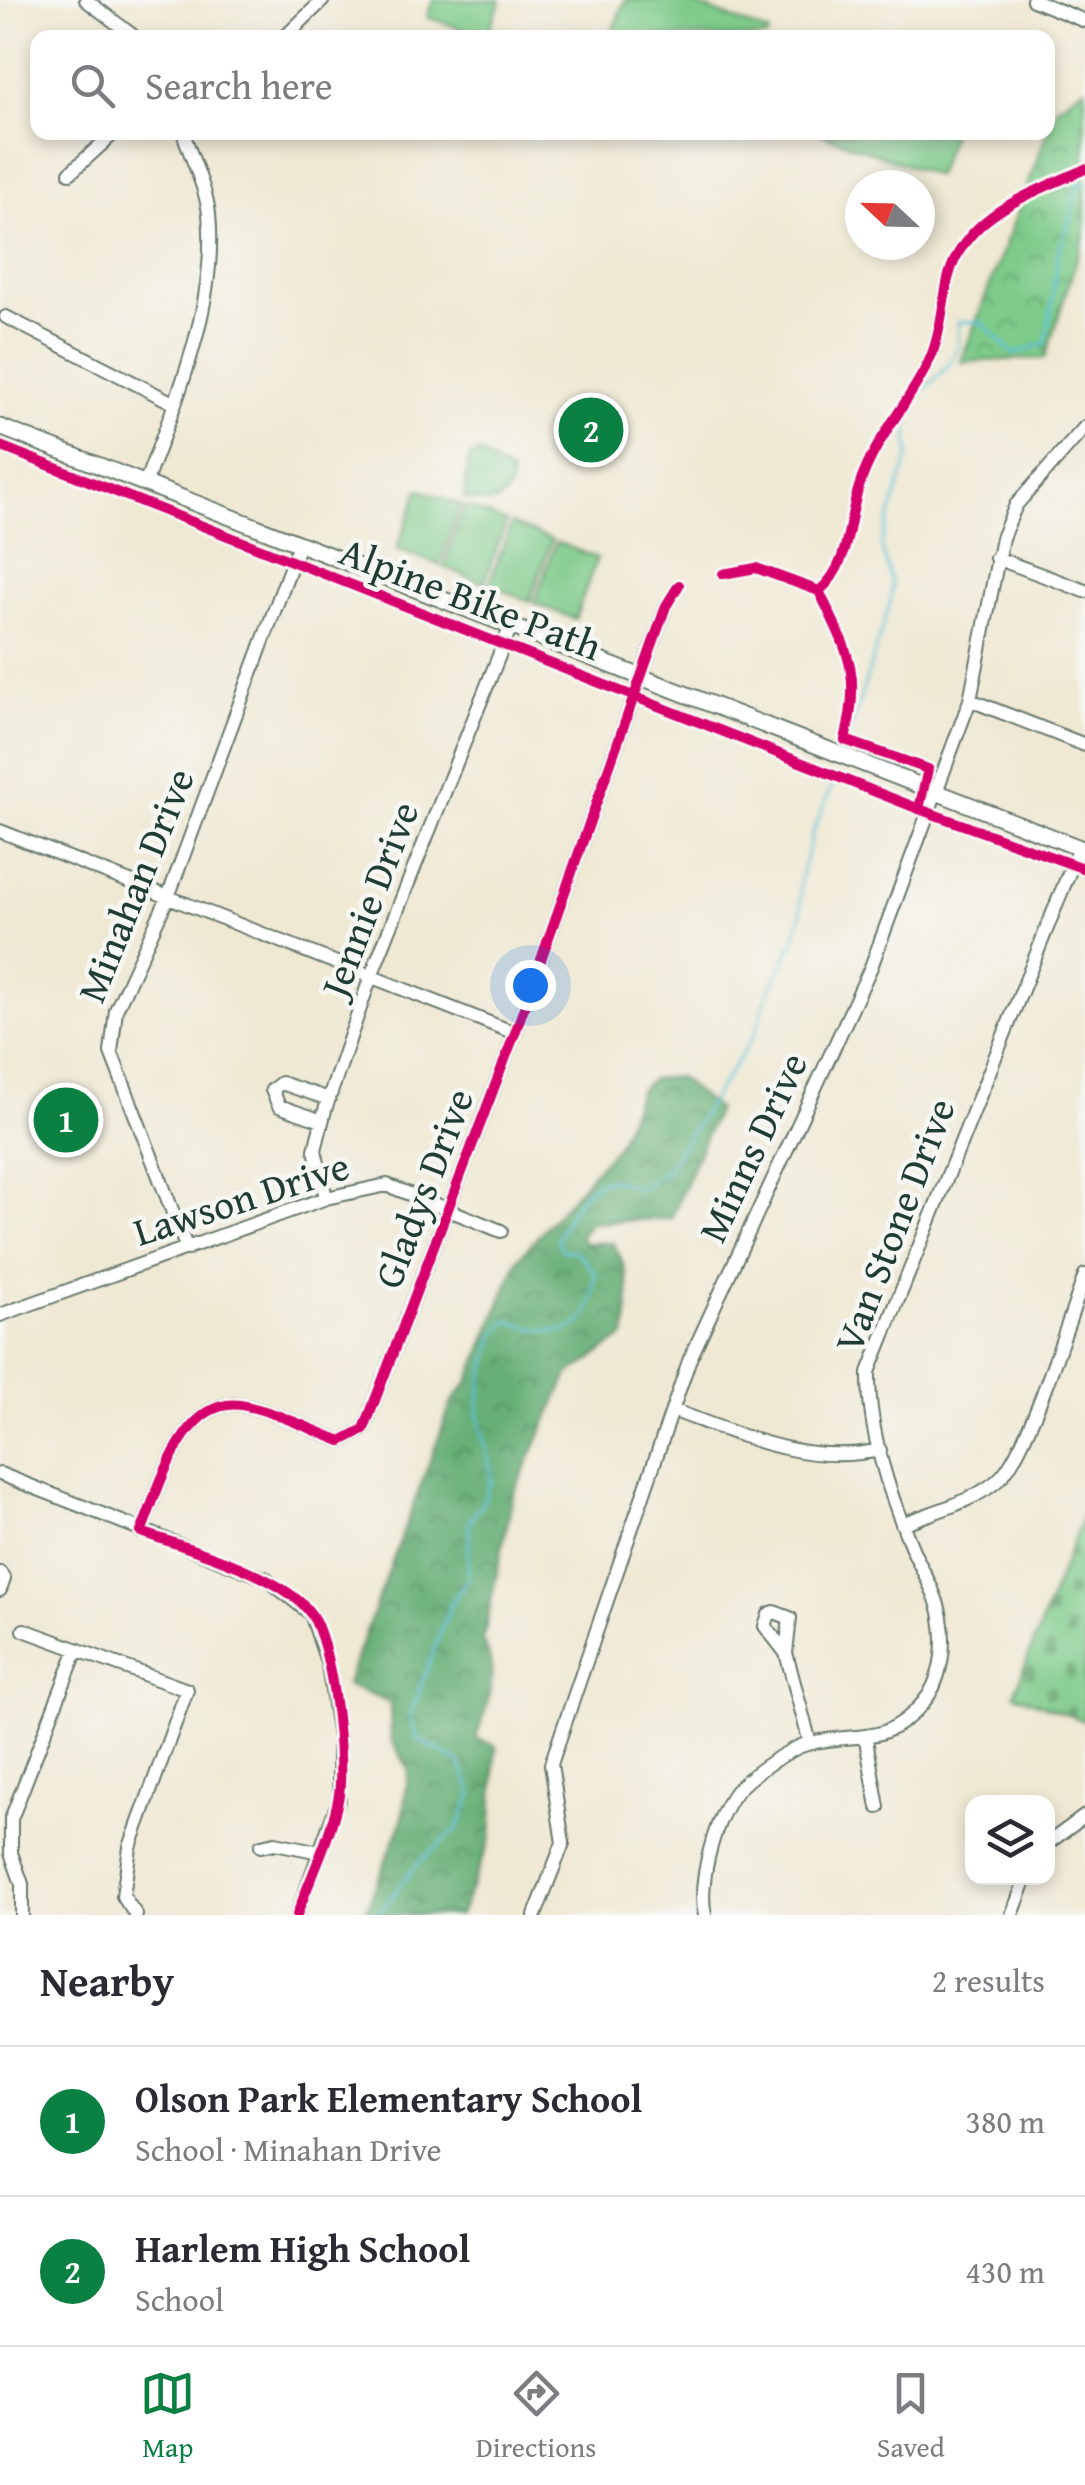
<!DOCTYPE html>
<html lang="en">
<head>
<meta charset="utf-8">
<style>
	body { margin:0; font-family:"Gentium Book Plus",serif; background:#f7f7f7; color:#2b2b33 }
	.controls { position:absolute; right:30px; bottom:30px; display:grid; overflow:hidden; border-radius:20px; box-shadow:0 5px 15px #0003 }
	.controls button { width:90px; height:90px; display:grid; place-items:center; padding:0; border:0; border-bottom:2px solid #e1e1e2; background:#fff; color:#2b2b33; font:50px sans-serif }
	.compass { position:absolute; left:845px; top:170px; width:90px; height:90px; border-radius:50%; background:#fff; box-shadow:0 5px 15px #0003; rotate:292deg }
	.you { position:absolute; left:530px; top:985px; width:35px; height:35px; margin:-25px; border:8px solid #fff; border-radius:50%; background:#1a73e8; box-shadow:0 0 0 15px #1a73e833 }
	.badge { display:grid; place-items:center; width:65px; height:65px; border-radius:50%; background:#0b8043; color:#fff; font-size:32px; font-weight:700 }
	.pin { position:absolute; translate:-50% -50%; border:5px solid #fff; box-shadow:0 2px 10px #0006 }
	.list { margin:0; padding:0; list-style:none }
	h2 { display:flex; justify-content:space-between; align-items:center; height:130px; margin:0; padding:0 40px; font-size:42px }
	h2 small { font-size:32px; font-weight:400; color:#7c7c81 }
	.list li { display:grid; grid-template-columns:65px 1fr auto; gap:30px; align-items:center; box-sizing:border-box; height:150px; padding:0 40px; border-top:2px solid #e1e1e2 }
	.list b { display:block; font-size:38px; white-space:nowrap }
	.list p { margin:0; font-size:32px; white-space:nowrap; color:#7c7c81 }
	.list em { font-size:32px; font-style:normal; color:#7c7c81 }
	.icon { flex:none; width:55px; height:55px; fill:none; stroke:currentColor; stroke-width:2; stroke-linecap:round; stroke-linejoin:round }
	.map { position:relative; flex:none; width:1085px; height:1915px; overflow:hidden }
	.search { position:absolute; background:#fff; box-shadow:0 5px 15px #0003; left:30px; right:30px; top:30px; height:110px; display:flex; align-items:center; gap:25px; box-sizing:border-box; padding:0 35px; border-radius:20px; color:#7c7c81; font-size:38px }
	.sheet { height:430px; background:#fff }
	nav { display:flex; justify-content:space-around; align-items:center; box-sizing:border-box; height:140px; border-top:2px solid #e1e1e2; background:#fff; font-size:28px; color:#7c7c81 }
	nav a { display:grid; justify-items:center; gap:5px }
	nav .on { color:#0b8043 }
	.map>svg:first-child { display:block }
</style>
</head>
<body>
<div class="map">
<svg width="1085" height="1915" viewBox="0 0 1085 1915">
	<defs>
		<pattern id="forest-crowns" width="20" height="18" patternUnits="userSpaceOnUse" patternTransform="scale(2.5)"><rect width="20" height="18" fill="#66af76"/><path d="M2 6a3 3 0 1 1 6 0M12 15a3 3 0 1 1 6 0" fill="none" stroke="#539062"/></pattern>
		<pattern id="cemetery-stones" width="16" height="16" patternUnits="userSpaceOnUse" patternTransform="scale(2.5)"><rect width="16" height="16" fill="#7ecb8a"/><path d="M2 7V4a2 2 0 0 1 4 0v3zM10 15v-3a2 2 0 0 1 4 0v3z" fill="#67a672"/></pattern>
		<pattern id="park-crowns" width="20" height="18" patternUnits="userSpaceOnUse" patternTransform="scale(2.5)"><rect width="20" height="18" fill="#7ecb8a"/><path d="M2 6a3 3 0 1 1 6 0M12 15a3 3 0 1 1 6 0" fill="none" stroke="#67a672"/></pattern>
	</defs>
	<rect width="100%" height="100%" fill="#f6f6f2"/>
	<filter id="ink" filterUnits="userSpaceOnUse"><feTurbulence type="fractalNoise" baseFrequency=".01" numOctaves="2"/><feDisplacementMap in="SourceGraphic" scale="20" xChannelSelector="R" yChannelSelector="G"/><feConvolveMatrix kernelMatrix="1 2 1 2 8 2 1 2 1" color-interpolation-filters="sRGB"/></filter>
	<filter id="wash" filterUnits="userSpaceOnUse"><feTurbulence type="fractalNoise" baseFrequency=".0048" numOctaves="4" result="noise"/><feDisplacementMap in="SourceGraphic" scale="40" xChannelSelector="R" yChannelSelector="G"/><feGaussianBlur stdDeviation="2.25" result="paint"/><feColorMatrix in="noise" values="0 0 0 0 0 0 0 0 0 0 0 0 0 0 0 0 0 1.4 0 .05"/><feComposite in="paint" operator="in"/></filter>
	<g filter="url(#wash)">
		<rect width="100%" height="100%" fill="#efe8d3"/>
		<path fill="#7ecb8a" stroke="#4e845f" stroke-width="2.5" d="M433 0H501L486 38 427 17Z
			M625 0H684L769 33 767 38 610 37Z
			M819 133H952L936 176Z
			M480 453 511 474C510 506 491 506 464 498L469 457Z
			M419 489 461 505 439 565 397 549Z
			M465 506 506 522 484 583 443 567Z
			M511 524 552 540 530 601 489 585Z
			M556 542 597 558 575 619 534 603Z"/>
		<path fill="url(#forest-crowns)" stroke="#427655" stroke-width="2.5" d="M678 1077 717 1109 671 1218 590 1223 580 1235 584 1243H613C631 1272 631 1303 625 1336L568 1375 513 1495 483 1640C500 1674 488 1704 476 1738L496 1746 491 1838 460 1915H364L402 1821 409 1769 391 1740 390 1703 346 1685 452 1402 469 1381 518 1259 618 1144 640 1089 652 1079Z"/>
		<path fill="url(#cemetery-stones)" stroke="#4e845f" stroke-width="2.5" d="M1085 1510V1721L1014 1694Z"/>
		<path fill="url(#park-crowns)" stroke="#4e845f" stroke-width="2.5" d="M1085 87V233L1045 358 961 362 1057 107Z"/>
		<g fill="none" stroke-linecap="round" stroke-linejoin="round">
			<path stroke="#5dc2db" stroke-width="2.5" d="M849 735 890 603 892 585 881 545 909 456 908 414 921 393 947 367 959 346 958 322H981L1014 354 1046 343 1059 250 1073 210 1076 186 1085 182
				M377 1915 419 1862 457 1829 473 1794 460 1763 417 1738 410 1716 451 1603 468 1579 469 1522 484 1500 492 1477 478 1414 481 1386 494 1336 508 1321C563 1339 593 1339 595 1273L577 1252 562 1250 557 1238C567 1218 583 1181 609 1180 620 1179 630 1187 640 1188L665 1172 756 1032 767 995 793 943 801 915 800 880 813 831 835 780"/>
		</g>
	</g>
	<g filter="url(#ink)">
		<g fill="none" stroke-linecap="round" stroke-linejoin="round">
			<g stroke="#68796c" stroke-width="16">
				<path id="minor" d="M86 0 136 38
					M1033 0 1085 21
					M284 38 323 0
					M70 173 115 132
					M6 317 175 404
					M145 484C176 400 218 305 209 214 206 187 191 158 183 132
					M996 558 1085 591
					M970 700 1085 745
					M0 831 515 1033
					M322 1121 279 1106 272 1090 281 1083 329 1099
					M326 1198 315 1150 325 1110 371 976 510 628
					M187 1249 111 1052 116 1010 168 897 299 544
					M0 1315 326 1198 387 1185 501 1231
					M672 1410C741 1435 806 1466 880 1450
					M0 1474 267 1579 311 1614 328 1665 339 1738V1799L297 1915
					M902 1524C932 1512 978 1501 1001 1477 1029 1448 1069 1319 1085 1275
					M141 1532C159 1489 184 1391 246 1406 278 1413 310 1429 341 1441L364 1429 515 1033 666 606
					M0 1573 4 1579 0 1590
					M24 1630 187 1690 130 1847 123 1896 136 1915
					M786 1653 790 1618 774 1612 769 1614 765 1626 786 1653 810 1743
					M866 1740 878 1807
					M1048 1843 1085 1816
					M261 1846 275 1843 320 1852
					M22 1915V1884L11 1853V1819L77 1649
					M535 1915 563 1843 551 1764 689 1361 871 967 970 700 1002 538 1016 505 1085 427
					M705 1915C697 1882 716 1812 740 1787 755 1772 791 1747 811 1743 857 1732 885 1747 922 1704 942 1682 946 1646 941 1618 938 1595 921 1569 912 1548 889 1493 868 1431 869 1372L1079 848
					M1012 1915 1026 1878"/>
			</g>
			<g stroke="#68796c" stroke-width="19">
				<path id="major" d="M0 427 1085 850"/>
			</g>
			<use href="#minor" stroke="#fff" stroke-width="12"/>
			<use href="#major" stroke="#fff" stroke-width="15"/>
			<g stroke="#f6f6f2" stroke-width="16">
				<path id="cycleway" d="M0 446 919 809 928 769 845 740C862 672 848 652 819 591L756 568 723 574
					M819 591C850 566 847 523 859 487 874 439 909 404 929 361 941 335 942 306 948 279 964 214 1031 194 1085 169
					M919 809 1085 869
					M297 1915C310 1878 330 1839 338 1800 346 1764 332 1643 311 1614 284 1575 186 1548 141 1532 159 1489 184 1391 246 1406 278 1413 310 1429 341 1441L364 1429 515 1033 666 606 679 585"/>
			</g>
			<use href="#cycleway" stroke="#d6006c" stroke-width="10"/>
		</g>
	</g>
	<g text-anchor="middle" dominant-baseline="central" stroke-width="9" stroke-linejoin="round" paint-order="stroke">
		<g font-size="40" fill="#1f3d34" stroke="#f6f6f2">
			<text transform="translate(471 598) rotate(21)">Alpine Bike Path</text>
			<text transform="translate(135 885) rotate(-68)">Minahan Drive</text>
			<text transform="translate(369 899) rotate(-69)">Jennie Drive</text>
			<text transform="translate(752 1147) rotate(-65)">Minns Drive</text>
			<text transform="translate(423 1188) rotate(-69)">Gladys Drive</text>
			<text transform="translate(241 1198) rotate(-18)">Lawson Drive</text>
			<text transform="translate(894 1225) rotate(-69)">Van Stone Drive</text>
		</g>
	</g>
</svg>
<div class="controls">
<button><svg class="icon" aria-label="layers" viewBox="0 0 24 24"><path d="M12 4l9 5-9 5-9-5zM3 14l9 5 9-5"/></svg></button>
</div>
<svg class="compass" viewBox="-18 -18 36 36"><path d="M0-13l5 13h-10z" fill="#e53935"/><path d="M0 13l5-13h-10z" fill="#7c7c81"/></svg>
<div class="you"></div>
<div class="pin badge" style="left:66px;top:1120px">1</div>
<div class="pin badge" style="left:591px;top:430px">2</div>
<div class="search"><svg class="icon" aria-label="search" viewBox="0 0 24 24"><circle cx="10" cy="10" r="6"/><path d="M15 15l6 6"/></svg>Search here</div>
</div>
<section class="sheet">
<h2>Nearby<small>2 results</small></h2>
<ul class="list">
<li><span class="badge">1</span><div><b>Olson Park Elementary School</b><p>School · Minahan Drive</p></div><em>380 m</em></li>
<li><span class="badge">2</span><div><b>Harlem High School</b><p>School</p></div><em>430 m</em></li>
</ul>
</section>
<nav>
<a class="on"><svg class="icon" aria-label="map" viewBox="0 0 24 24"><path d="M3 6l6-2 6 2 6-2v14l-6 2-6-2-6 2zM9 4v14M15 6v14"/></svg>Map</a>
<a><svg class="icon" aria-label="directions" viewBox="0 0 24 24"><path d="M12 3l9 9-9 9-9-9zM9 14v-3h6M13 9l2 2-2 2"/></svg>Directions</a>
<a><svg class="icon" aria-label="saved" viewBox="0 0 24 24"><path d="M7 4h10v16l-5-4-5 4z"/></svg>Saved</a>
</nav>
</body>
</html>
